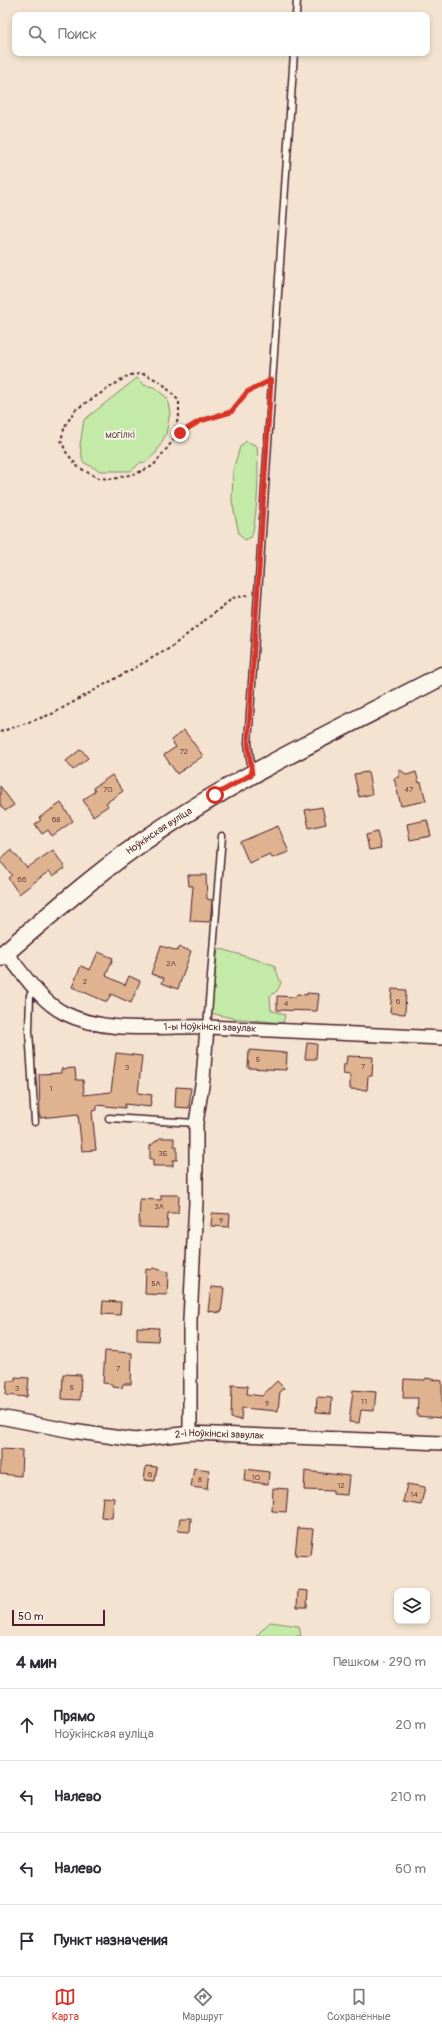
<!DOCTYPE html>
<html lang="ru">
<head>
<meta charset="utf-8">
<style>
	body { margin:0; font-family:Pangolin,sans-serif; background:#f2f2f3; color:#2b2b33 }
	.controls { position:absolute; right:12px; bottom:12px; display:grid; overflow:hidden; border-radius:8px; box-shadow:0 2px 6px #0003 }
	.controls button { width:36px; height:36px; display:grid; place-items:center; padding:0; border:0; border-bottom:1px solid #e1e1e2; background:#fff; color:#2b2b33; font:20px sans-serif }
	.scale { position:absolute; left:12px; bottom:10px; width:93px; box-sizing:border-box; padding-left:4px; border:2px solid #4a1f2b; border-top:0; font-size:11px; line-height:14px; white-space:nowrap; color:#4a1f2b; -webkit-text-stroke:3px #fbf7ec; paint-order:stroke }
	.stop { position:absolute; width:12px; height:12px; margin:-9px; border:3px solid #d93025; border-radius:50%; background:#fff }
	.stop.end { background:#d93025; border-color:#fff; box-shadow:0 1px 4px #0008 }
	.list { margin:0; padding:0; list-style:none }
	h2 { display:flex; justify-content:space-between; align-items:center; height:52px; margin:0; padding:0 16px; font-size:17px }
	h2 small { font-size:13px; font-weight:400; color:#7c7c81 }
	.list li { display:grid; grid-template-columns:26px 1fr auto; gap:12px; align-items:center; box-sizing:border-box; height:72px; padding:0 16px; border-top:1px solid #e1e1e2 }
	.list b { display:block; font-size:15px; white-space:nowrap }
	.list p { margin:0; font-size:13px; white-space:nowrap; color:#7c7c81 }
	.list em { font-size:13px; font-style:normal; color:#7c7c81 }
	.icon { flex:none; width:22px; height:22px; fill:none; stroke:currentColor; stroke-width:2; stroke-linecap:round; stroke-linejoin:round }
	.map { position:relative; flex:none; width:442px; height:1636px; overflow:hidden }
	.search { position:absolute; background:#fff; box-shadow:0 2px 6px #0003; left:12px; right:12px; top:12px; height:44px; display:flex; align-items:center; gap:10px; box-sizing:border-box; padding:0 14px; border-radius:8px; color:#7c7c81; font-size:15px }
	.sheet { height:340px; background:#fff }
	nav { display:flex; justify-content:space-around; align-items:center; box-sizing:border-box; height:56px; border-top:1px solid #e1e1e2; background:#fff; font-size:11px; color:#7c7c81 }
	nav a { display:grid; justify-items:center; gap:2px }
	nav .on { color:#d93025 }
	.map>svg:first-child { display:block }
</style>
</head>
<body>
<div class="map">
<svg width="442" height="1636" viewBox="0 0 442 1636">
	<rect width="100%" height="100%" fill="#f3e3d0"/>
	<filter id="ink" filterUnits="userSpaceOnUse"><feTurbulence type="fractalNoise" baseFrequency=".025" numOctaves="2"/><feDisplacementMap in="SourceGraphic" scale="8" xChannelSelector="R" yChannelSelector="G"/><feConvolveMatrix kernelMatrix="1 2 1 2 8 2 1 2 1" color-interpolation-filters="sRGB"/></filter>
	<g filter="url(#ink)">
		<path fill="#c3eba7" stroke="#868569" d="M137 378 144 385 154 387 167 398 170 413 166 434 156 453 145 463 141 462 131 471H100L83 462 80 445 84 420Z
			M246 441 257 446C259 475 258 507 252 536L245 540 239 534 232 501 233 470 240 447Z
			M218 948 274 965 281 983 277 991 270 996 271 1010 285 1015 283 1023 232 1018 211 1013Z
			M270 1622 299 1626 301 1636H256Z"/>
		<path fill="#e0b390" stroke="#4a1f2b" d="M184 730 203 756 177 774 164 755 176 747 171 740Z
			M81 749 88 758 73 770 66 761Z
			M399 769 407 775 416 772 419 783 421 782 426 801 401 806 394 778 399 777Z
			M368 772 372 794 359 797 354 774Z
			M112 775 123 791 106 803 108 806 93 816 83 800 95 791 93 788Z
			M0 786 14 805 5 811 0 805Z
			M61 803 73 821 52 836 48 830 42 834 35 824 41 820 39 818Z
			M322 807 326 824 309 828 305 810Z
			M427 820 431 836 410 840 407 824Z
			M278 826 289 852 272 858 270 854 249 863 240 842Z
			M377 832 381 848 369 850 366 835Z
			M11 850 27 868 53 850 65 868 53 876 49 871 19 894 8 878 12 875 0 861V859Z
			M188 875H206L207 899 212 900 210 922 190 921 193 886H189Z
			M161 946 178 951 179 947 191 951 178 989 162 983 164 978 151 974Z
			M98 952 113 958 106 976 125 985 129 976 140 981 131 1003 111 994 107 1002 72 987 81 966 90 970Z
			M392 989 406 990 405 1014 390 1013Z
			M307 993 319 994 317 1011 277 1010V996L296 997 297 994 307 995Z
			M307 1043 317 1044 316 1059H305Z
			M249 1050 287 1053 286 1070 248 1068Z
			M116 1053 142 1056 138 1093 152 1095 150 1107 125 1104V1108L97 1105V1110L92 1111 96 1150 82 1151 78 1114 40 1118 39 1074 61 1073V1069L75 1068 76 1080H83L84 1095 111 1092Z
			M347 1056 373 1057 372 1076H368L367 1090 350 1089V1075L343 1074 344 1064H346Z
			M176 1087 191 1088 189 1108 175 1107Z
			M160 1138H174V1146H177V1160H173V1166H153V1159H150V1146Z
			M161 1195H179L178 1213H168L167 1228 139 1227 140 1199 161 1200Z
			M212 1213 230 1214 229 1227 211 1226Z
			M153 1268 168 1272 167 1295 145 1294 146 1269 151 1270Z
			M211 1287 224 1288 221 1313 208 1311Z
			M103 1301 121 1302 120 1315 102 1314Z
			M137 1327 159 1328 158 1341 137 1340Z
			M105 1351 132 1353 131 1384H123L122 1388 112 1387V1384L103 1383Z
			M63 1374 81 1375 80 1400 62 1399Z
			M15 1377 29 1378 27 1397 6 1395 7 1381H15Z
			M426 1378 442 1381V1418L417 1416 418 1398H403L404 1379 425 1380Z
			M277 1381 284 1388 280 1391 278 1411 242 1408 241 1420 231 1418 232 1385 248 1386 247 1394 262 1396Z
			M353 1390 376 1392 374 1411 361 1410 359 1423 349 1422Z
			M317 1397 332 1398 331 1413 316 1412Z
			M0 1449 22 1450 21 1476 0 1474Z
			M146 1466 157 1467 155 1481 144 1480Z
			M194 1468 209 1470 207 1489 191 1487Z
			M245 1469 269 1472 268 1484 244 1481Z
			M305 1471 349 1476 347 1495 333 1494V1491L304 1490Z
			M407 1484 425 1487 421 1505 403 1502Z
			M273 1488 288 1489 286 1512 272 1511Z
			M103 1497 114 1498 112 1518 101 1517Z
			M180 1518H191L190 1532 178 1531Z
			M298 1528 313 1529 310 1556 295 1555Z
			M298 1590 308 1591 307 1607H297Z"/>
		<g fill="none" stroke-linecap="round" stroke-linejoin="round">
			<g stroke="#4a1f2b" stroke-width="9">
				<path id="lane" d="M296 15 297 0
					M252 772 248 743 294 53
					M207 1027 222 836
					M109 1118 196 1123
					M35 1122 29 1031 30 995 36 989"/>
			</g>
			<g stroke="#4a1f2b" stroke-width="16">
				<g id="street">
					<path id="s1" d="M6 953C23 973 40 1001 64 1013 108 1035 161 1025 208 1027 286 1030 364 1034 442 1038"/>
					<path id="s2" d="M0 1417 72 1431 135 1440 190 1433 442 1443"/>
					<path d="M190 1433V1320L196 1202V1123L203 1079 207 1027"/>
				</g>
			</g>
			<g stroke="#4a1f2b" stroke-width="21">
				<g id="secondary">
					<path id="s3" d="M0 957C49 916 97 872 151 836 242 774 344 727 442 676"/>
				</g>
			</g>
			<path stroke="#4a1f2b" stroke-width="2" stroke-dasharray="3 3" stroke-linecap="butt" d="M179 433 175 428 179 416V401L162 383 145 374 129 375 75 410 65 426 61 440 66 452 78 467 98 478 113 479 137 473 153 466 179 433 200 421 231 412 247 392 262 384
				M0 732 52 714 170 648 233 598 249 595"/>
			<use href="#lane" stroke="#fbf7ec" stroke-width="6"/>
			<use href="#street" stroke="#fbf7ec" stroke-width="13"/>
			<use href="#secondary" stroke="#fbf7ec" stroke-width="18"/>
		</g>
	</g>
	<g fill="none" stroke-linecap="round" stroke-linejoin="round" filter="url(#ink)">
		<path stroke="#d93025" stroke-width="5" d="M180 433 200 421 231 412 247 392 271 380 248 743 252 774 215 795"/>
	</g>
	<g text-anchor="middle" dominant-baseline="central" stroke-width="3.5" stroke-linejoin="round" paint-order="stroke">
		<g font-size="8" fill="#704444">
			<text x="184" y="751">72</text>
			<text x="108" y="789">70</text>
			<text x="409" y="789">47</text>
			<text x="56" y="819">68</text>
			<text x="22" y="879">66</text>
			<text x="171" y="963">2А</text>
			<text x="85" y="981">2</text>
			<text x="398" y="1001">6</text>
			<text x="286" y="1003">4</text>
			<text x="258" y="1059">5</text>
			<text x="363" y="1066">7</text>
			<text x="127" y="1067">3</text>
			<text x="51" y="1088">1</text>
			<text x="163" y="1153">3Б</text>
			<text x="159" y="1206">3А</text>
			<text x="221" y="1220">9</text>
			<text x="156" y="1283">5А</text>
			<text x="118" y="1368">7</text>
			<text x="72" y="1387">5</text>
			<text x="17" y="1388">3</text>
			<text x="364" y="1401">11</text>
			<text x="267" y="1403">9</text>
			<text x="150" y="1474">6</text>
			<text x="256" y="1477">10</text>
			<text x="200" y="1479">8</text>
			<text x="341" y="1485">12</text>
			<text x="414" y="1494">14</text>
		</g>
		<g font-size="10" fill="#68524a" stroke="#fbf7ec">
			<text x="120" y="435">могілкі</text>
		</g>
		<g font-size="10" fill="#4a1f2b" stroke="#fbf7ec">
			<text stroke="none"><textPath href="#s3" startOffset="203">Ноўкінская вуліца</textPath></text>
			<text stroke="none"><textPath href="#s1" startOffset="232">1-ы Ноўкінскі завулак</textPath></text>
			<text stroke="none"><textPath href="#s2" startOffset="222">2-і Ноўкінскі завулак</textPath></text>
		</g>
	</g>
</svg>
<div class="controls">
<button><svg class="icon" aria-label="layers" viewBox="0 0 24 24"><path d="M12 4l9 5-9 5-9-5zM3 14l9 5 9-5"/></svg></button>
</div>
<div class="scale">50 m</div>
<div class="stop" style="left:215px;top:795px"></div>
<div class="stop end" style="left:180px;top:433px"></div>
<div class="search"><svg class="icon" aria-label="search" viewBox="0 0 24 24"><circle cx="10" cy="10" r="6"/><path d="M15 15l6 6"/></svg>Поиск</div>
</div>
<section class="sheet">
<h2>4 мин<small>Пешком · 290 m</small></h2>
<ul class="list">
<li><svg class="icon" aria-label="ahead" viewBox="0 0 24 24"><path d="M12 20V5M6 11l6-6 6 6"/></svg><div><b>Прямо</b><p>Ноўкінская вуліца</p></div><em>20 m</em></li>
<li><svg class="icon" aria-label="left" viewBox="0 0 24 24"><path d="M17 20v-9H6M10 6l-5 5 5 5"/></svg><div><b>Налево</b></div><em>210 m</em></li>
<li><svg class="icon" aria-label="left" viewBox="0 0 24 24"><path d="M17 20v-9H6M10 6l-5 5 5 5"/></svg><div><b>Налево</b></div><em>60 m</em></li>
<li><svg class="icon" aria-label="arrive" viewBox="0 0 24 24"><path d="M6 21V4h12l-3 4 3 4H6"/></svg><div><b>Пункт назначения</b></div></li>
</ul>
</section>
<nav>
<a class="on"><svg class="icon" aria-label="map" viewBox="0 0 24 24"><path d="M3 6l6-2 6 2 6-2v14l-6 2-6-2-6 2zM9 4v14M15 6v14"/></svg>Карта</a>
<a><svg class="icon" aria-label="directions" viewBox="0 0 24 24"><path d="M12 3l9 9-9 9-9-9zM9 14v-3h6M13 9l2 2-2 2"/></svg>Маршрут</a>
<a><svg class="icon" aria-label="saved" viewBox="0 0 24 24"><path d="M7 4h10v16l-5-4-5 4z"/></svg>Сохранённые</a>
</nav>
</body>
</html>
